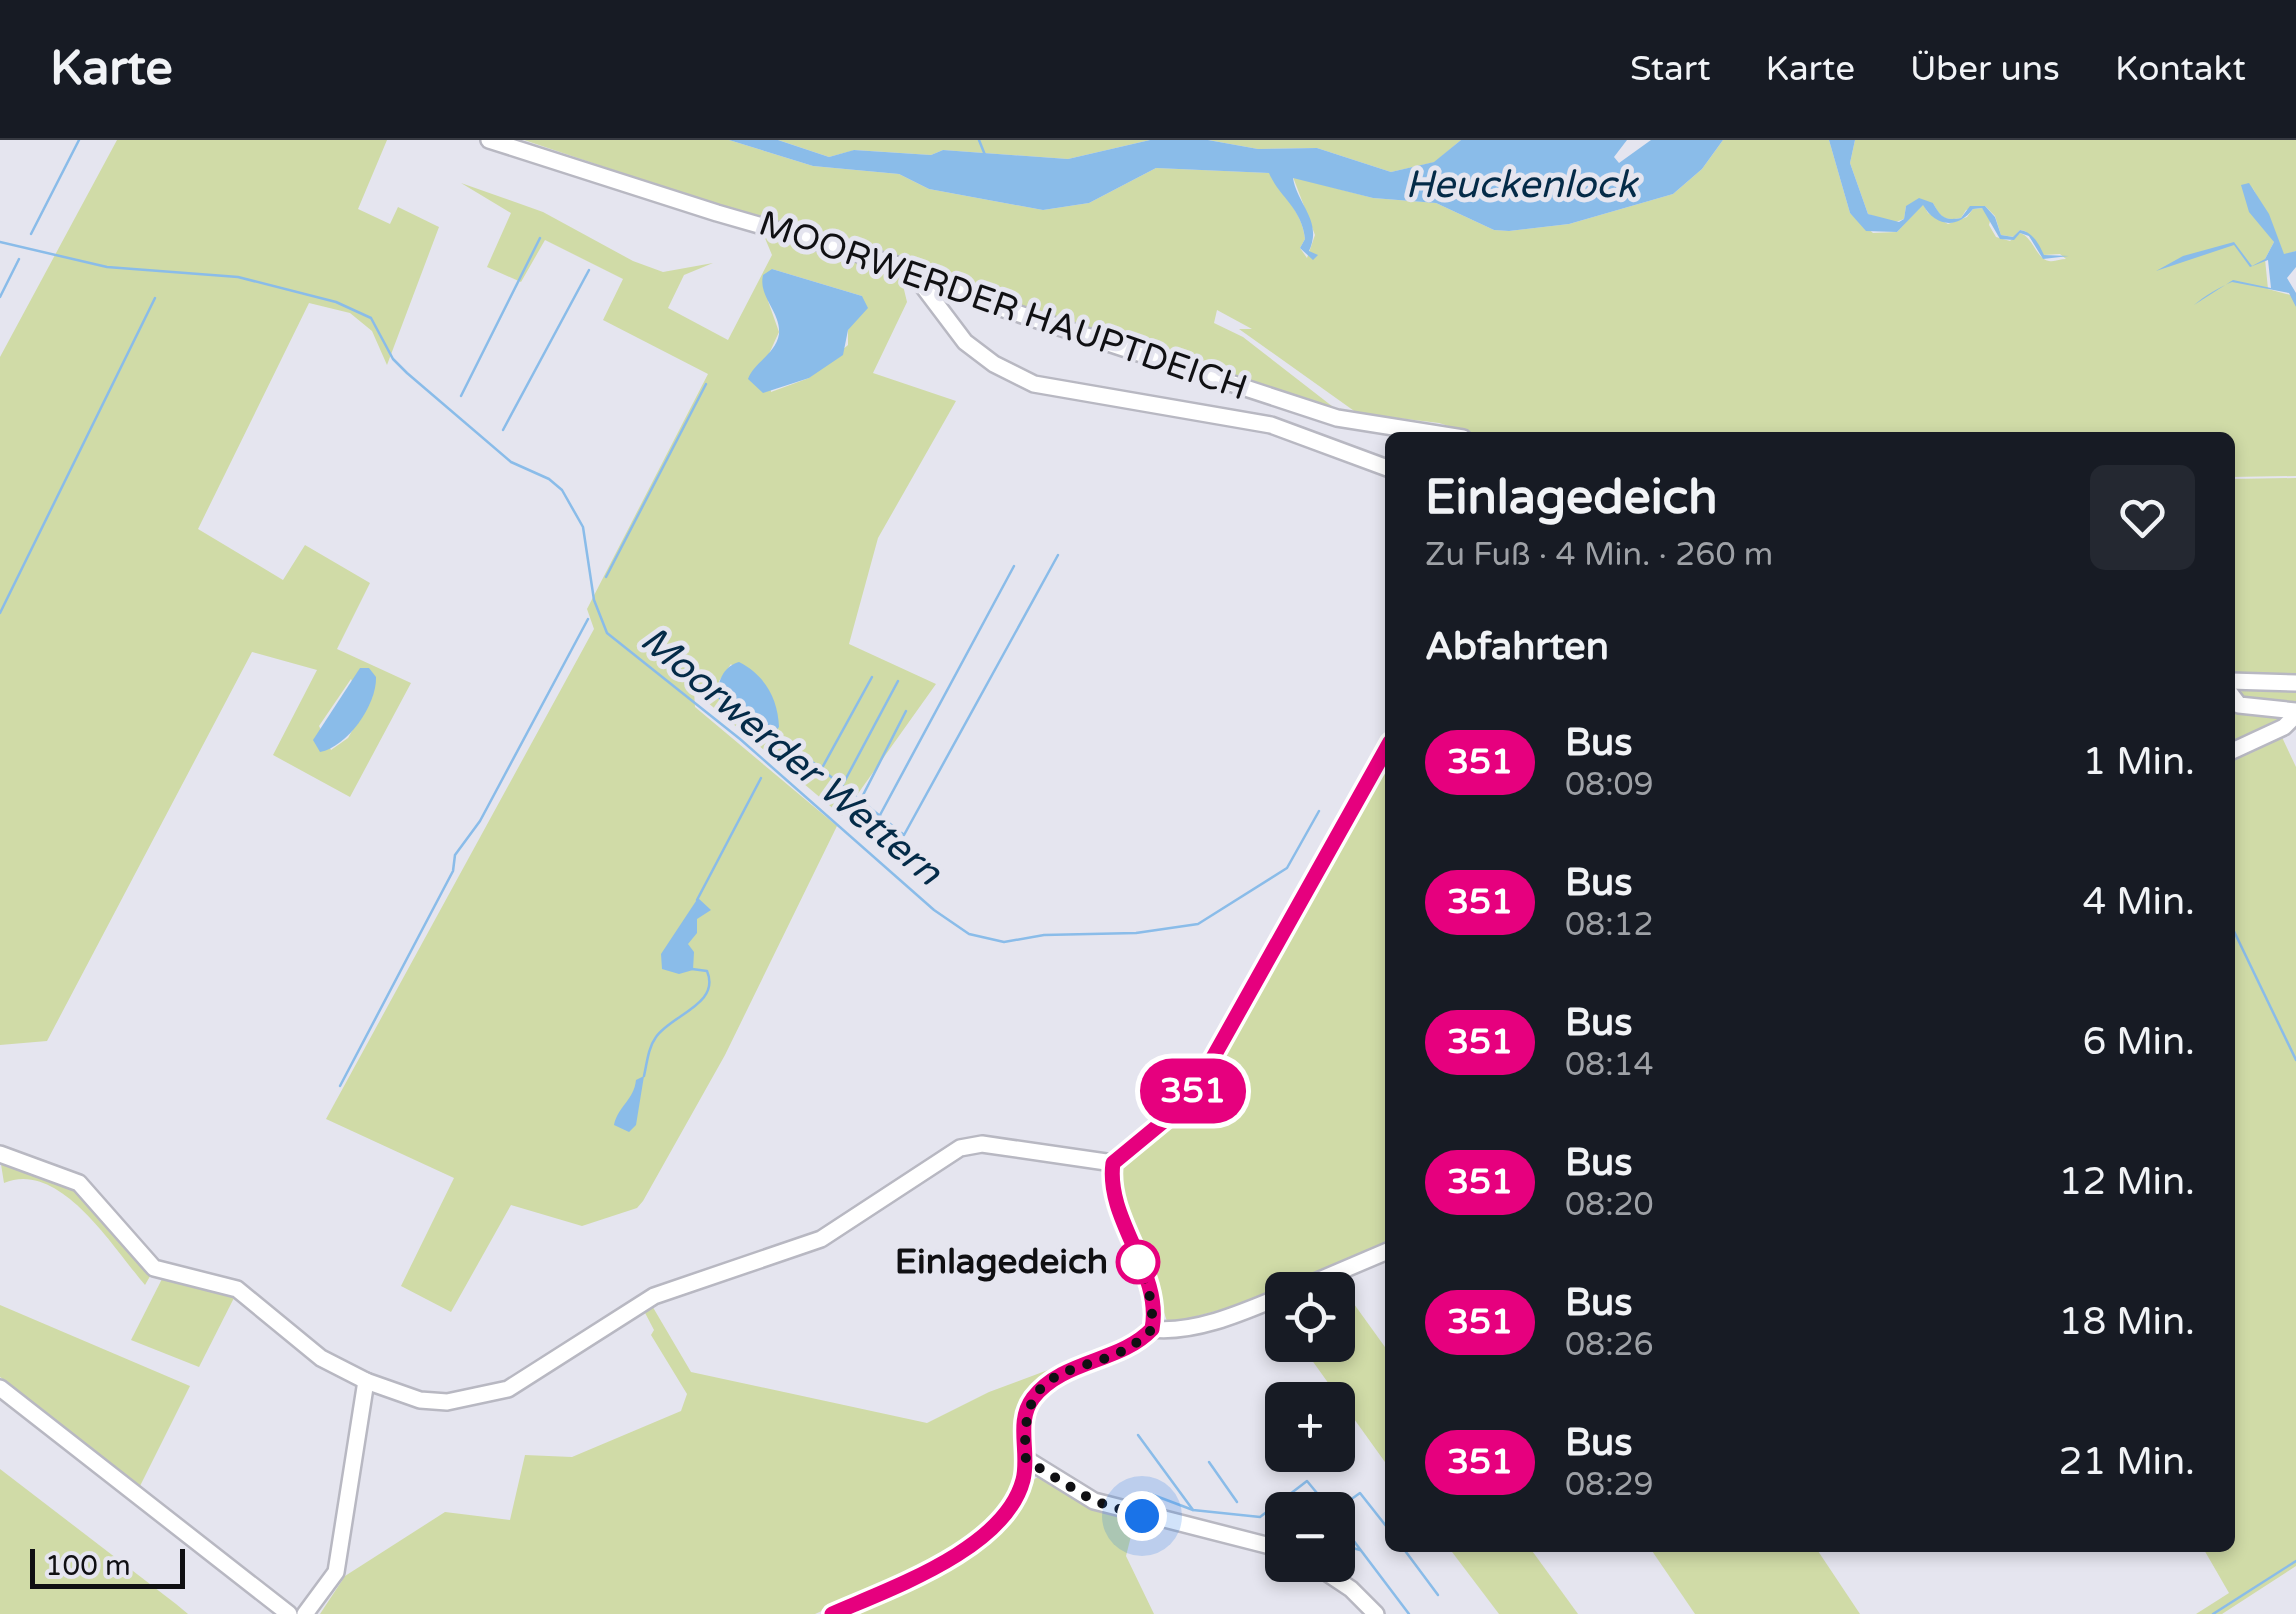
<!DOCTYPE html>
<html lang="de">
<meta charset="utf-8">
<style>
body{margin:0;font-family:"Varela Round",sans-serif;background:#242831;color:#f1f3f6;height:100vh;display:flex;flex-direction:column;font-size:38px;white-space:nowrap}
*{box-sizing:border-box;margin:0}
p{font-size:32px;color:#9ea1a6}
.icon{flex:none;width:55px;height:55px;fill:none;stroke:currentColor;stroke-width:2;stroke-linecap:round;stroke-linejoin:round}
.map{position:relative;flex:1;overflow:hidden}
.panel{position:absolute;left:1385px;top:292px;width:850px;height:1120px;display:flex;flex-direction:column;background:#171b24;border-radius:15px;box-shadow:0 5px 15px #0003}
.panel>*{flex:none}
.badge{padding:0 20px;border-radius:32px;font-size:35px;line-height:65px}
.fabs{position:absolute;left:1265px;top:1132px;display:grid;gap:20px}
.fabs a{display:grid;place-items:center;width:90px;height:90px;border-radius:15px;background:#171b24;box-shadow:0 5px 15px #0003;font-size:50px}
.scale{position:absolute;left:30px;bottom:25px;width:155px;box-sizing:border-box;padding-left:10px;border:5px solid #101013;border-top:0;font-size:28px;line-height:35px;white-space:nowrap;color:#101013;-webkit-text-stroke:8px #e5e5ef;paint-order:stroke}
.you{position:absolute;width:50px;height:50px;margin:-25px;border:8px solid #fff;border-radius:50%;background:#1a73e8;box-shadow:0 0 0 15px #1a73e833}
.map>.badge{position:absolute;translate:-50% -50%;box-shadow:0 0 0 5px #fff}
h2{padding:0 40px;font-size:38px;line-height:90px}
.round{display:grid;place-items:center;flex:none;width:105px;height:105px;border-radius:15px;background:#242831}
.overview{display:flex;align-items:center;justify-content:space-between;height:170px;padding:0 40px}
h1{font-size:48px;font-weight:700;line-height:75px}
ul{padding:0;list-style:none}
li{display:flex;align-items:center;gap:30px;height:140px;padding:0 40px}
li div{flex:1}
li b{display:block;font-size:38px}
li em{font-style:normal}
li .badge{min-width:110px;font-weight:700;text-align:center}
header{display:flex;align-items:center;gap:60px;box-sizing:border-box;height:140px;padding:0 50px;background:#171b24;border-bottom:2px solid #363941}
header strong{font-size:48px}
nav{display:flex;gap:55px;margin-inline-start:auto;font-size:35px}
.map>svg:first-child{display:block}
</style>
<header>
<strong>Karte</strong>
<nav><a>Start</a><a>Karte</a><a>Über uns</a><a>Kontakt</a></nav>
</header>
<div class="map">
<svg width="2296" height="1474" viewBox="0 0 2296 1474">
<rect width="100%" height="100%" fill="#e5e5ef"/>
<g fill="#d0dba7" fill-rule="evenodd">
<path d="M117,0H387L358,69L390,84L398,67L439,87L387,225L372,191L350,173L309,163L198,389L283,440L305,405L370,443L337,509L411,543L350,657L273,615L317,530L252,512L47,901L0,905V217ZM351,539L365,568L348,598L331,610L319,586Z"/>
<path d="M524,0H729L813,26L899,34L929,49L1043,70L1089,63L1156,28L1270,33C1282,56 1302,70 1305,99L1300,108L1307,118L1315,95L1293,37L1373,58L1436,63L1494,90L1509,91L1569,84L1673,54L1702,29L1723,0H1829L1850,73L1873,93L1897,92L1923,64L1928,73L1948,84L1967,77L1973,69L1982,68L1991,77L1989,85L1996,97L2010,101L2020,93C2033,97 2037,120 2049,121C2055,122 2060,119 2066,119L2060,114L2043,115L2025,91L2020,90L2014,97L2001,95L1995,76L1985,66L1966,70L1961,78C1944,81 1941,78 1933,63L1906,66L1904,79L1893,83L1868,74L1850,23L1855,0H2296V111L2284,115L2252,46L2274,102L2265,119L2268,149L2294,156L2296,167V336L2230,337V298H1487L1439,283L1357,273L1239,189H1252L1217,170L1214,183L1243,197L1337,270L1016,166L920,121L727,68Z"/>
<path d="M778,0H1150L1068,19L943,10L931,15L855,10L829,17Z"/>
<path d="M1208,0H1461L1435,22L1391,32L1317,8L1258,9Z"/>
<path d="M461,43L543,72L633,121L663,132L713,123L684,135L668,168L728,200L772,115L762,91L900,133L907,162L873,233L956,261L878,398L849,504L936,544L842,676L694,551L695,567L837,686L725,915L643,1061L637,1068L582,1086L511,1065L451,1172L401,1146L454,1038L326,979L594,489L587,469L708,234L603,180L623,139L545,100L521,142L487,127L511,73ZM772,129L862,156L848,190V205L809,238L771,252L768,216L779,192L768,161ZM731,524L777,591L771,599L765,600L748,577L736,575L719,560V541Z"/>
<path d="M2296,338V539L2230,534V339Z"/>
<path d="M2241,548H2296V563L2242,558Z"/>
<path d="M2230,565L2276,574L2278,580L2275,587L2230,607Z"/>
<path d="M2280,593L2296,627V1426L2222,1474H2196L2229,1453L2203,1408H2230V615Z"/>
<path d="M1390,618V1105L1267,1157L1168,1184L1118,1041L1124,1019L1200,951Z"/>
<path d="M0,1018L66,1040L153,1131L145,1145C114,1109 60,1019 4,1043Z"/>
<path d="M164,1135L236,1154L199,1227L131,1200Z"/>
<path d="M1336,1139L1390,1214V1329L1301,1205H1338V1150H1310Z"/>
<path d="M651,1164L691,1232L927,1283L989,1252L1120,1203L1045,1237L1019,1272L1018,1324L1010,1357L973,1394L919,1428L815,1474H320L345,1436L445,1372L510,1380L525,1315L572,1317L681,1271L687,1254L651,1195L654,1190L643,1169Z"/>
<path d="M0,1165L190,1246L140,1346L0,1237Z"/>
<path d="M0,1329L176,1464L188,1474H0Z"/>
<path d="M1041,1335L1076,1359L1135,1380L1126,1416L1154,1474H849L982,1404L1021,1366L1033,1340Z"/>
<path d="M1449,1408H1530L1578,1474H1499Z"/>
<path d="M1650,1408H1816L1860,1474H1695Z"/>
</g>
<g fill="#8abce9">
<path d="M729,0H778L829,17L854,10L931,15L943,10L1068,19L1150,0H1208L1258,9L1317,8L1391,32L1434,22L1461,0H1627L1614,17L1619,23L1651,0H1723L1702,29L1673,54L1569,84L1509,91L1494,90L1436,63L1373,58L1293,38C1297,64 1323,81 1309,111L1318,115L1313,120L1300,108L1305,99C1302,68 1279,57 1269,33L1156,28L1089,63L1043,70L929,49L899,34L813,26Z"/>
<path d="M1829,0H1855L1850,23L1868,74L1899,82L1904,79L1906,66L1919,58L1933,63C1941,77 1944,81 1961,78L1970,66H1985L1995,77L2001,95L2013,97L2020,90C2033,92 2039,104 2044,115L2069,116L2043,119L2029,96L2020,93L2014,100L2000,99L1982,68L1973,69C1957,90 1935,86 1923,65L1897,92L1866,91L1850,73Z"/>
<path d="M2249,43L2269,74L2284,114L2296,111V127L2287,138L2296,153V167L2289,153L2232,142C2221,146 2203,157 2194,165L2233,140L2271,148L2268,120L2250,127L2234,105L2156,131L2183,116L2234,102L2252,126L2265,119L2274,102L2249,72L2241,45Z"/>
<path d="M772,129L862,156L868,168L848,190L843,215L809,238L763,253L748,239C754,222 776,214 779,194C781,172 758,157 763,135Z"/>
<path d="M739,522C765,535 778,559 779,587L768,600L748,577L736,575L719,560C715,545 723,526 739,522Z"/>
<path d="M360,528H369L376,537C377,565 347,607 320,612L313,600Z"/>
<path d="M698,758L711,770L697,779V793L688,804L694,812L693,830L679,834L662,829L661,814Z"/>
<path d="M644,936L636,985L629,992L614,985C618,966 634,960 636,940Z"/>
</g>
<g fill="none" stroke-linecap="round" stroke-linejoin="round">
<g stroke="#8abce9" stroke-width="2.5">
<path d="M979,0L985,15"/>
<path d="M31,94L79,0"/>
<path d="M0,102L107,127L238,137L336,162L371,178L393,219L407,233L511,322L549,339L562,350L583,387L594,460L607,493L740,599L934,770L969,794L1004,802L1044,795L1136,793L1198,784L1287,728L1319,671"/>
<path d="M0,157L19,119"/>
<path d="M461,256L540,98"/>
<path d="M503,290L589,130"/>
<path d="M606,437L706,244"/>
<path d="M0,473L155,158"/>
<path d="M796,609L904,695L1058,415"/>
<path d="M822,628L872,537"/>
<path d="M842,646L898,541"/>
<path d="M861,659L906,571"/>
<path d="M880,675L1014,426"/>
<path d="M697,760L761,638"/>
<path d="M2230,783L2296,920"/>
<path d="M644,936C647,923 648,908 656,897C671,875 721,864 707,831L692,829"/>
<path d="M340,946L453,731L455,715L480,681L588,479"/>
<path d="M1138,1295L1193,1370"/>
<path d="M1209,1322L1237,1362"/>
<path d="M1148,1353L1193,1370L1260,1377L1307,1341L1331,1370"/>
<path d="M1336,1370L1360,1353L1390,1391"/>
<path d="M1267,1375L1282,1382"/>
<path d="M1344,1388L1409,1474"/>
<path d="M1338,1404L1360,1410"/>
<path d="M1403,1408L1438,1455"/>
<path d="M2213,1474L2296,1421"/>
</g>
<defs>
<g id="minor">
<path d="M489,0L717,73L925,133L1004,169L1337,278L1463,298"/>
<path d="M925,133L922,145L965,202L994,224L1034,244L1271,285L1390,329"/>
<path d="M2230,541L2296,543"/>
<path d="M2230,553L2239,565L2296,571"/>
<path d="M2230,612L2284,587L2296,575"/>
<path d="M0,1014L79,1043L154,1128L237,1149L321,1218L366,1241L420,1260L447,1262L508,1249L654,1156L821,1099L960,1008L982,1004L1113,1023"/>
<path d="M1113,1023L1176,971L1196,948L1390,603"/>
<path d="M1113,1023C1104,1080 1163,1133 1151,1189"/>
<path d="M1296,1150L1390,1110"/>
<path d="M1151,1189C1194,1194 1244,1172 1282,1156"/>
<path d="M0,1248L289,1474"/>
<path d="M1026,1319L1094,1361L1282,1409"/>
<path d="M1315,1425L1351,1449L1376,1474"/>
<path d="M305,1474L336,1432L366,1241"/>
<path d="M833,1474C891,1448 1005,1409 1023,1340C1030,1313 1015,1282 1033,1258C1063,1220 1120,1223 1151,1189"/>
</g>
</defs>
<use href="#minor" stroke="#b8b8c2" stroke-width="20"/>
<use href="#minor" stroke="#fff" stroke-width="15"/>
</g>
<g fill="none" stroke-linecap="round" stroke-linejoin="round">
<defs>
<path id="line" d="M832,1474C891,1448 1005,1409 1023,1340C1030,1313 1015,1282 1033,1258C1063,1219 1120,1223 1152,1189C1163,1132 1105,1080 1113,1023L1176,971L1196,948L1390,602"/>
</defs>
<use href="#line" stroke="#fff" stroke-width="22"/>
<use href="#line" stroke="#e6007e" stroke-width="15"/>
<path stroke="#101013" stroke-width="10" stroke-dasharray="0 18" d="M1138,1122L1152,1163V1189C1099,1246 1016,1203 1026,1320L1094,1361L1142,1376"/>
</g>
<circle fill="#fff" stroke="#e6007e" stroke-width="5" cx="1138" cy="1122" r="20"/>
<g text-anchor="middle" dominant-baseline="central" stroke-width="10" stroke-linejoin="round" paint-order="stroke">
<g font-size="35" fill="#101013" stroke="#e5e5ef">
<text transform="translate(1003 166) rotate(19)">MOORWERDER HAUPTDEICH</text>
</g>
<g font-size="35" font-weight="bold" fill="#101013" stroke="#e5e5ef" text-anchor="end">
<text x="1108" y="1122">Einlagedeich</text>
</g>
<g font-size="38" font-style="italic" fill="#042b48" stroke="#e5e5ef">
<text x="1521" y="45">Heuckenlock</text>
<text transform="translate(791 616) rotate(40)">Moorwerder Wettern</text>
</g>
</g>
</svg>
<div class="fabs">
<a><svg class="icon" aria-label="locate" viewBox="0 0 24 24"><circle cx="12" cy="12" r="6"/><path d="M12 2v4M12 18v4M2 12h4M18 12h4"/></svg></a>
<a>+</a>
<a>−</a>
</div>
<div class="scale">100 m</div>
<div class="you" style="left:1142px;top:1376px"></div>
<b class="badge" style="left:1193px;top:951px;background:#e6007e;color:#fff">351</b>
<section class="panel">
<div class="overview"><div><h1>Einlagedeich</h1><p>Zu Fuß · 4 Min. · 260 m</p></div><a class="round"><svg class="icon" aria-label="heart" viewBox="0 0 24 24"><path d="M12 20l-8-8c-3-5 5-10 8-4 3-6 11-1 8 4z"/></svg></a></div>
<h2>Abfahrten</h2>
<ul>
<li><span class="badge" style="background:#e6007e;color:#fff">351</span><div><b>Bus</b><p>08:09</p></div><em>1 Min.</em></li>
<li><span class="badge" style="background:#e6007e;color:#fff">351</span><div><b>Bus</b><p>08:12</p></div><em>4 Min.</em></li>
<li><span class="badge" style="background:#e6007e;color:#fff">351</span><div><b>Bus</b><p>08:14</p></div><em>6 Min.</em></li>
<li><span class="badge" style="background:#e6007e;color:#fff">351</span><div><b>Bus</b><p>08:20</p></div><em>12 Min.</em></li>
<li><span class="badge" style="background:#e6007e;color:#fff">351</span><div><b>Bus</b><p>08:26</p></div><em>18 Min.</em></li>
<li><span class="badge" style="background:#e6007e;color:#fff">351</span><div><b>Bus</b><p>08:29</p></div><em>21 Min.</em></li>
</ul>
</section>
</div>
